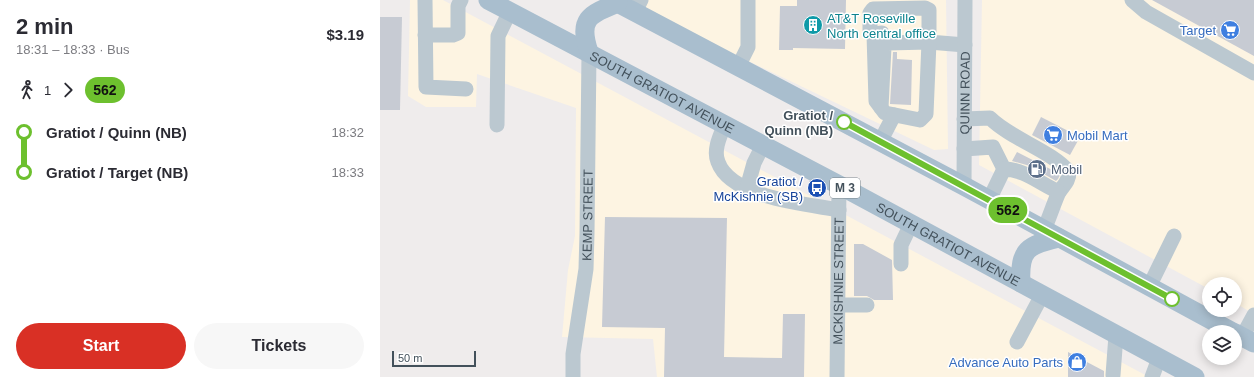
<!DOCTYPE html>
<meta charset="utf-8">
<style>
body{margin:0;font-family:Arial,sans-serif;background:#f7f7f7;color:#2b2b33;height:100vh;display:flex;flex-direction:column;font-size:15px;white-space:nowrap}
*{box-sizing:border-box;margin:0}
p{font-size:13px;color:#7c7c81}
.icon{flex:none;width:22px;height:22px;fill:none;stroke:currentColor;stroke-width:2;stroke-linecap:round;stroke-linejoin:round}
.map{position:relative;flex:1;overflow:hidden}
.side{display:flex;flex-direction:column;background:#fff;width:380px}
.side>*{flex:none}
.badge{padding:0 8px;border-radius:13px;font-size:14px;line-height:26px}
.fabs{position:absolute;left:822px;top:277px;display:grid;gap:8px}
.fabs a{display:grid;place-items:center;width:40px;height:40px;border-radius:50%;background:#fff;box-shadow:0 2px 10px #0003;font-size:20px}
.scale{position:absolute;left:12px;bottom:10px;width:84px;box-sizing:border-box;padding-left:4px;border:2px solid #43515b;border-top:0;font-size:11px;line-height:14px;white-space:nowrap;color:#43515b;-webkit-text-stroke:3px #fff;paint-order:stroke}
.map>.badge{position:absolute;translate:-50% -50%;box-shadow:0 0 0 2px #fff}
.legs{display:flex;align-items:center;gap:6px;height:44px;padding:0 16px;font-size:13px}
.legs p{margin-inline-start:auto}
.overview{display:flex;align-items:center;justify-content:space-between;height:68px;padding:0 16px}
h1{font-size:22px;font-weight:800;line-height:30px}
.primary-button{display:flex;gap:8px;margin-top:auto;padding:8px 16px}
.primary-button a{flex:1;height:46px;border-radius:24px;background:#d93025;color:#fff;font-size:16px;font-weight:800;line-height:46px;text-align:center}
.primary-button a+a{background:#f7f7f7;color:#2b2b33}
ul{padding:0 16px;list-style:none}
li{display:flex;align-items:center;gap:14px;height:40px;font-size:15px}
li i{display:grid;place-items:center;width:6px;height:100%;margin:0 5px;background:currentColor}
li i::after{content:'';width:10px;height:10px;margin:-5px;border:3px solid;border-radius:50%;background:#fff}
li p{margin-inline-start:auto}
li:first-child i{background:linear-gradient(#0000 50%,currentColor 0)}
li:last-child i{background:linear-gradient(currentColor 50%,#0000 0)}
main{display:flex;flex:1;min-height:0}
.map>svg:first-child{display:block}
</style>
<main>
<section class="side">
<div class="overview"><div><h1>2 min</h1><p>18:31 – 18:33 · Bus</p></div><b>$3.19</b></div>
<div class="legs"><svg class="icon" aria-label="walk" viewBox="0 0 24 24"><circle cx="13" cy="4" r="2"/><path d="M13 8l-2 6 4 7M11 14l-3 7M7 12l3-4h3l4 4"/></svg>1<svg class="icon" aria-label="forward" viewBox="0 0 24 24"><path d="M9 5l7 7-7 7"/></svg><b class="badge" style="background:#6dc02e;color:#111">562</b></div>
<ul>
<li><i style="color:#6dc02e"></i><b>Gratiot / Quinn (NB)</b><p>18:32</p></li>
<li><i style="color:#6dc02e"></i><b>Gratiot / Target (NB)</b><p>18:33</p></li>
</ul>
<div class="primary-button"><a>Start</a><a>Tickets</a></div>
</section>
<div class="map">
<svg width="874" height="377" viewBox="0 0 874 377">
<rect width="100%" height="100%" fill="#efecec"/>
<g fill="#fdf4e2">
<path d="M30,0H63L769,377H277L273,339L182,337L188,270L195,236L196,108L97,74L96,107H46L28,96Z"/>
<path d="M241,0H566L568,149L554,150Z"/>
<path d="M602,0H874V314L855,303V284H829V289L599,165Z"/>
</g>
<g fill="#c7cbd3">
<path d="M417,0H466L465,49L413,48V50H399L400,6H417Z"/>
<path d="M772,0H874V56Z"/>
<path d="M0,17H22L20,110H0Z"/>
<path d="M513,52H517V59L532,60L531,105L510,104Z"/>
<path d="M661,117L700,137L690,155L652,135Z"/>
<path d="M637,152L678,173L680,175L678,179L676,181L650,166L632,161Z"/>
<path d="M225,217L347,218L344,357L402,358L403,314H425L424,377H284L285,328L222,327Z"/>
<path d="M474,244H483L512,260L513,300H494L487,296H474Z"/>
<path d="M688,352L724,371V377H688Z"/>
</g>
<g fill="none" stroke-linecap="round" stroke-linejoin="round">
<g stroke="#bbc8d0" stroke-width="15">
<path d="M45,0L46,87L86,89"/>
<path d="M752,0L766,12L874,73"/>
<path d="M255,12L261,0"/>
<path d="M502,33L494,34L490,30V13L493,9L545,8L549,10V42L585,45"/>
<path d="M494,34L496,101L505,113L540,120L546,114L549,42L507,43L504,47L501,108"/>
<path d="M45,35H73L78,33V6L81,0"/>
<path d="M358,67L368,47V0"/>
<path d="M584,119L610,118C631,139 672,151 689,172C689,183 682,186 678,194C673,206 669,218 664,230"/>
<path d="M345,124C340,136 333,150 338,162C351,198 427,204 459,210"/>
<path d="M117,125L118,36L130,11"/>
<path d="M500,142L514,115"/>
<path d="M584,149L613,147L624,169"/>
<path id="s1" d="M584,186L585,0"/>
<path d="M367,188L374,163L383,145"/>
<path d="M609,200L624,169C644,169 662,185 679,192"/>
<path d="M521,264V245L531,224"/>
<path d="M769,287L794,236"/>
<path d="M458,305H487"/>
<path d="M862,337L874,315"/>
<path d="M637,342L662,295"/>
<path d="M733,375L736,335"/>
<path id="s2" d="M193,377V354L206,269L207,233L209,52"/>
<path id="s3" d="M457,377L459,185"/>
<path d="M772,377L779,358"/>
</g>
<g stroke="#a9bece" stroke-width="19">
<path id="s4" d="M108,0L459,185L815,377"/>
<path d="M232,0L584,186L853,332"/>
<path d="M209,52C198,19 209,14 238,3"/>
<path d="M641,283C639,249 648,245 679,238"/>
<path d="M855,333L874,343"/>
</g>
</g>
<g fill="none" stroke-linecap="round" stroke-linejoin="round">
<defs>
<path id="line-1" d="M464,122L792,299"/>
</defs>
<use href="#line-1" stroke="#fff" stroke-width="9"/>
<use href="#line-1" stroke="#6dc02e" stroke-width="6"/>
</g>
<defs>
<symbol id="building-disc" viewBox="-11 -11 22 22"><circle r="9.5" fill="#0f9aa8" stroke="#fff"/><path d="M-4-6H4V6H1V3H-1V6H-4ZM-2.5-4.3h1.7v1.8h-1.7ZM.8-4.3h1.7v1.8H.8ZM-2.5-1h1.7V.8h-1.7ZM.8-1h1.7V.8H.8Z" fill="#fff"/></symbol>
<symbol id="supermarket-disc" viewBox="-11 -11 22 22"><circle r="9.5" fill="#3f7fe0" stroke="#fff"/><path d="M-6-5.5h2.5l.6 2H6L4.5 2H-2.5L-4.4-4H-6ZM-1.5 3.2a1.3 1.3 0 1 0 .1 0ZM3 3.2a1.3 1.3 0 1 0 .1 0Z" fill="#fff"/></symbol>
<symbol id="fuel-disc" viewBox="-11 -11 22 22"><circle r="9.5" fill="#5c6f8a" stroke="#fff"/><path d="M-5.5-6h7V0h2V4h1.3V-2.5L3-4.5l.8-.8L6-3V5H2.5V1h-1V6h-7ZM-4.2-4.7v3.2H.2V-4.7Z" fill="#fff"/></symbol>
<symbol id="bus-disc" viewBox="-11 -11 22 22"><circle r="9.5" fill="#1a4fb4" stroke="#fff"/><path d="M-5-6H5V4H4V6H2V4H-2V6H-4V4H-5ZM-3.5-4V0h7V-4ZM-3.5 1.2v1.5H-2V1.2ZM2 1.2v1.5H3.5V1.2Z" fill="#fff"/></symbol>
<symbol id="shop-disc" viewBox="-11 -11 22 22"><circle r="9.5" fill="#3f7fe0" stroke="#fff"/><path d="M-5-2.5h2.3a2.7 3.5 0 0 1 5.4 0H5L5.5 6h-11ZM-1.5-2.5h3a1.5 2.3 0 0 0-3 0Z" fill="#fff"/></symbol>
</defs>
<g fill-rule="evenodd">
<use href="#building-disc" x="422" y="14" width="22" height="22"/>
<use href="#supermarket-disc" x="839" y="19" width="22" height="22"/>
<use href="#supermarket-disc" x="662" y="124" width="22" height="22"/>
<use href="#fuel-disc" x="646" y="158" width="22" height="22"/>
<use href="#bus-disc" x="426" y="177" width="22" height="22"/>
<use href="#shop-disc" x="686" y="351" width="22" height="22"/>
</g>
<g fill="#fff" stroke="#6dc02e" stroke-width="2">
<circle cx="464" cy="122" r="7"/>
<circle cx="792" cy="299" r="7"/>
</g>
<g text-anchor="middle" dominant-baseline="central" stroke-width="3" stroke-linejoin="round" paint-order="stroke">
<rect fill="#fff" stroke="#7b858c" stroke-width="1" x="450" y="178" width="30" height="20" rx="3"/>
<g font-size="12" font-weight="bold" fill="#43515b">
<text x="465" y="188">M 3</text>
</g>
<g font-size="13" fill="#0d838f" stroke="#fff" text-anchor="start">
<text x="447" y="18">AT&amp;T Roseville<tspan x="447" dy="15">North central office</tspan></text>
</g>
<g font-size="13" fill="#366cbe" stroke="#fff" text-anchor="end">
<text x="836" y="30">Target</text>
<text x="687" y="135" text-anchor="start">Mobil Mart</text>
<text x="683" y="362">Advance Auto Parts</text>
</g>
<g font-size="13" fill="#43515b" stroke="#fff">
<text stroke="none"><textPath href="#s4" startOffset="197">SOUTH GRATIOT AVENUE</textPath></text>
<text stroke="none"><textPath href="#s1" startOffset="93">QUINN ROAD</textPath></text>
<text stroke="none"><textPath href="#s2" startOffset="163">KEMP STREET</textPath></text>
<text stroke="none"><textPath href="#s4" startOffset="521">SOUTH GRATIOT AVENUE</textPath></text>
<text stroke="none"><textPath href="#s3" startOffset="96">MCKISHNIE STREET</textPath></text>
</g>
<g font-size="13" font-weight="bold" fill="#43515b" stroke="#fff" text-anchor="end">
<text x="453" y="115">Gratiot /<tspan x="453" dy="15">Quinn (NB)</tspan></text>
</g>
<g font-size="13" fill="#4e5e75" stroke="#fff" text-anchor="start">
<text x="671" y="169">Mobil</text>
</g>
<g font-size="13" fill="#164399" stroke="#fff" text-anchor="end">
<text x="423" y="181">Gratiot /<tspan x="423" dy="15">McKishnie (SB)</tspan></text>
</g>
</g>
</svg>
<div class="fabs">
<a><svg class="icon" aria-label="locate" viewBox="0 0 24 24"><circle cx="12" cy="12" r="6"/><path d="M12 2v4M12 18v4M2 12h4M18 12h4"/></svg></a>
<a><svg class="icon" aria-label="layers" viewBox="0 0 24 24"><path d="M12 4l9 5-9 5-9-5zM3 14l9 5 9-5"/></svg></a>
</div>
<div class="scale">50 m</div>
<b class="badge" style="left:628px;top:210px;background:#6dc02e;color:#111">562</b>
</div>
</main>
